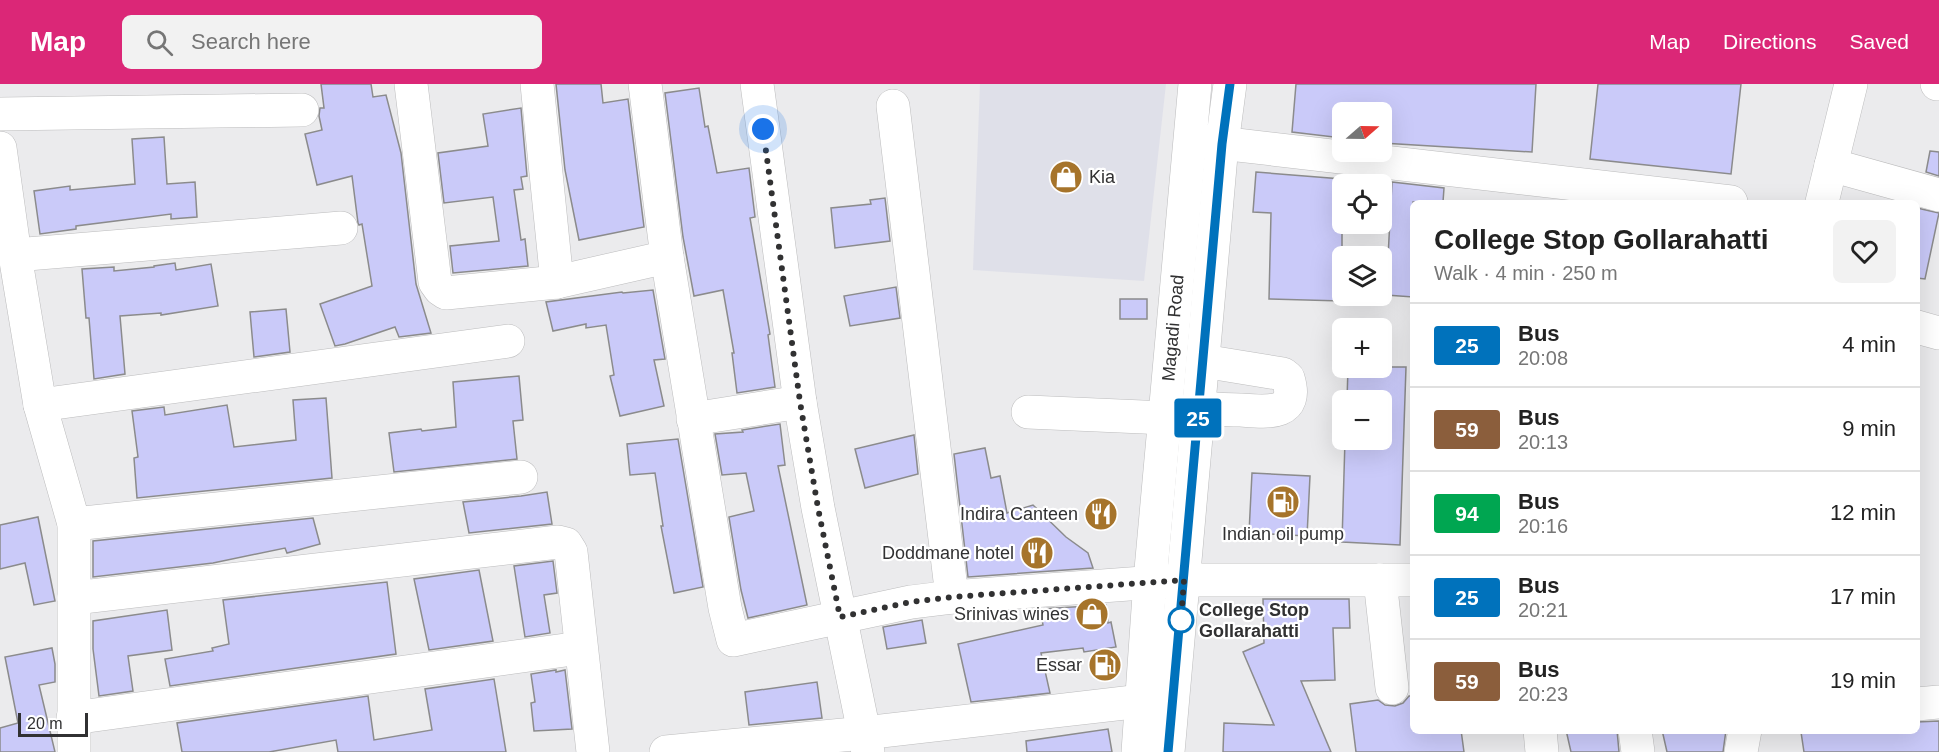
<!DOCTYPE html>
<meta charset="utf-8">
<style>
body{margin:0;font-family:Arial,sans-serif;background:#f2f2f2;color:#222;height:100vh;display:flex;flex-direction:column;font-size:22px;white-space:nowrap}
*{box-sizing:border-box;margin:0}
p{font-size:20px;color:#767676}
.icon{flex:none;width:33px;height:33px;fill:none;stroke:currentColor;stroke-width:2;stroke-linecap:round;stroke-linejoin:round}
.map{position:relative;flex:1;overflow:hidden}
.sheet{position:absolute;left:1410px;top:116px;width:510px;height:534px;display:flex;flex-direction:column;background:#fff;border-radius:9px;box-shadow:0 6px 24px #0002}
.sheet>*{flex:none}
.badge{padding:0 12px;border-radius:4px;font-size:21px;line-height:39px}
.needle{width:39px;rotate:70deg}
.fabs{position:absolute;left:1332px;top:18px;display:grid;gap:12px}
.fabs a{display:grid;place-items:center;width:60px;height:60px;border-radius:9px;background:#fff;box-shadow:0 6px 24px #0002;font-size:30px}
.scale{position:absolute;left:18px;bottom:15px;width:70px;box-sizing:border-box;padding-left:6px;border:3px solid #313132;border-top:0;font-size:16px;line-height:21px;white-space:nowrap;color:#313132;-webkit-text-stroke:4px #fff;paint-order:stroke}
.you{position:absolute;width:30px;height:30px;margin:-15px;border:4px solid #fff;border-radius:50%;background:#1a73e8;box-shadow:0 0 0 9px #1a73e833}
.map>.badge{position:absolute;translate:-50% -50%;box-shadow:0 0 0 3px #fff}
.round{display:grid;place-items:center;flex:none;width:63px;height:63px;border-radius:9px;background:#f2f2f2}
.head{display:flex;align-items:center;justify-content:space-between;height:102px;padding:0 24px}
h1{font-size:28px;font-weight:700;line-height:45px}
ul{padding:0;list-style:none}
li{display:flex;align-items:center;gap:18px;height:84px;padding:0 24px;border-top:2px solid #e0e0e0}
li div{flex:1}
li b{display:block;font-size:22px}
li em{font-style:normal}
li .badge{min-width:66px;font-weight:700;text-align:center}
header{display:flex;align-items:center;gap:36px;box-sizing:border-box;height:84px;padding:0 30px;background:#db2777;color:#fff}
header strong{font-size:28px}
nav{display:flex;gap:33px;margin-inline-start:auto;font-size:21px}
.search{width:420px;height:54px;background:#f2f2f2;display:flex;align-items:center;gap:15px;box-sizing:border-box;padding:0 21px;border-radius:9px;color:#767676;font-size:22px}
.map>svg:first-child{display:block}
</style>
<header>
<strong>Map</strong>
<div class="search"><svg class="icon" aria-label="search" viewBox="0 0 24 24"><circle cx="10" cy="10" r="6"/><path d="M15 15l6 6"/></svg>Search here</div>
<nav><a>Map</a><a>Directions</a><a>Saved</a></nav>
</header>
<div class="map">
<svg width="1939" height="668" viewBox="0 0 1939 668">
<rect width="100%" height="100%" fill="#ebebed"/>
<path fill="#dfe0e9" d="M980,0H1166L1144,197L973,186Z"/>
<g fill="#cacaf9" stroke="#8b8b8c" stroke-width="1.5">
<path d="M321,0H371L373,13L386,11L401,69L416,200L431,249L399,253L395,243L345,260L335,262L320,220L372,202L362,140L359,141L358,139L352,92L317,101L305,50L322,46L319,32L320,24H324Z"/>
<path d="M556,0H601L603,19L628,15L644,143L579,156L565,86Z"/>
<path d="M1296,0H1536L1532,68L1382,59V28H1342V54L1292,48Z"/>
<path d="M1598,0H1741L1731,90L1590,75Z"/>
<path d="M699,4L705,43L708,42L717,89L749,84L755,133L750,134L770,250L768,251L775,303L737,309L732,269H734L723,206L694,212L683,153L665,9Z"/>
<path d="M521,24L527,92L521,93L523,105L514,106L521,156L525,155L528,182L453,189L450,162L499,157L493,113L444,119L438,69L488,62L483,30Z"/>
<path d="M164,53L167,100L195,98L197,133L171,135V130L76,142V145L40,150L34,107L70,102V106L135,100L132,55Z"/>
<path d="M1930,67L1939,68V92L1926,88Z"/>
<path d="M1256,88L1342,95V217L1269,215L1271,129L1253,128Z"/>
<path d="M1392,98L1444,104L1443,118H1413V213L1386,211Z"/>
<path d="M885,114L890,157L835,164L831,124L871,120L870,116Z"/>
<path d="M1917,124L1939,129L1925,195L1917,194Z"/>
<path d="M175,179L176,186L211,180L218,222L161,231V229L120,232L125,290L94,295L89,234H86L82,185L114,183V187L154,183V182Z"/>
<path d="M896,203L900,234L850,242L844,212Z"/>
<path d="M653,206L665,275L654,276L664,322L620,332L610,292L614,291L606,241L586,244V240L553,247L546,218L622,208L623,209Z"/>
<rect x="1120" y="215" width="27" height="20"/>
<path d="M286,225L290,268L254,273L250,228Z"/>
<path d="M1382,283H1406L1400,461L1342,458L1345,356H1382V316H1347L1348,284Z"/>
<path d="M519,292L523,336L513,337L517,375L394,388L389,349L421,345L422,347L456,343L453,298Z"/>
<path d="M326,314L332,394L137,414L134,374L138,373L132,327L164,323L165,331L227,321L234,363L296,356L293,316Z"/>
<path d="M780,340L785,381L778,382L807,521L748,534L741,506L729,433L754,427L746,389L722,391L715,350L743,348L742,346Z"/>
<path d="M914,351L918,390L865,404L855,365Z"/>
<path d="M678,355L703,503L674,509L661,442H663L655,389L630,391L627,360Z"/>
<path d="M985,364L991,394L1000,392L1007,429L1033,421L1066,453L1088,469L1093,484L968,493L954,370Z"/>
<path d="M1252,389L1310,392L1307,452L1249,449Z"/>
<path d="M547,408L552,440L469,449L463,418L521,412Z"/>
<path d="M38,433L55,517L34,521L25,479L0,485V441Z"/>
<path d="M313,434L320,460L287,469L285,464L213,479L93,493V457Z"/>
<path d="M553,477L557,509L544,511L550,549L525,553L514,482Z"/>
<path d="M479,486L493,557L429,566L414,495Z"/>
<path d="M387,498L396,570L170,602L165,575L213,567L212,564L229,560L223,516Z"/>
<path d="M1263,515H1349L1350,544H1333L1335,596L1301,597L1331,668H1223L1224,639L1274,641L1243,568L1264,559Z"/>
<path d="M1106,521L1108,539L1111,538L1116,563L1084,568L1083,564L1041,569L1050,609L971,618L958,560L1043,541L1040,525Z"/>
<path d="M167,526L172,566L128,572L133,607L99,612L93,565V537Z"/>
<path d="M922,536L926,559L887,565L883,543Z"/>
<path d="M52,564L55,580V598L39,601L55,668H0V644L18,639L5,573Z"/>
<path d="M556,586V588L565,586L572,645L534,647L531,619L535,618L531,590Z"/>
<path d="M494,595L506,668H338L336,656L269,668H182L177,639L368,612L374,656L432,646L425,605Z"/>
<path d="M817,598L822,634L749,641L745,608Z"/>
<path d="M1409,612H1413V646H1461L1464,668H1356L1350,620L1378,616L1385,621L1395,622L1403,619Z"/>
<path d="M1939,637V668H1804L1801,648L1811,646H1917V638Z"/>
<path d="M1108,645L1112,668H1027L1026,657Z"/>
<path d="M1566,646H1617L1619,668H1571Z"/>
<path d="M1662,646H1726L1723,668H1667Z"/>
</g>
<g fill="none" stroke-linecap="round" stroke-linejoin="round">
<defs>
<g id="minor">
<path d="M411,0L435,198L440,205L446,209L557,198L667,173"/>
<path d="M537,0L557,198"/>
<path d="M645,0L667,173L725,524L733,556L911,518L952,513L1184,496H1413"/>
<path d="M757,0L800,318L818,424L868,668"/>
<path d="M1937,0H1939"/>
<path d="M893,22L952,513"/>
<path d="M0,30L302,26"/>
<path d="M1194,56L1731,118"/>
<path d="M0,64L15,171L40,321L74,440V668"/>
<path d="M1831,81L1939,111"/>
<path d="M1822,118L1851,0"/>
<path d="M15,171L341,144"/>
<path d="M1917,243L1939,249"/>
<path d="M40,321L508,257"/>
<path d="M1199,324C1213,325 1227,326 1241,326C1267,328 1300,332 1288,294L1283,290L1203,277"/>
<path d="M1028,328L1166,334L1193,340"/>
<path d="M693,335L800,318"/>
<path d="M74,440L521,393"/>
<path d="M1380,496L1392,604"/>
<path d="M74,514L558,458L566,460L571,468L593,668"/>
<path d="M1917,620L1939,618"/>
<path d="M73,634L580,564"/>
<path d="M1540,646L1542,668"/>
<path d="M1635,646L1638,668"/>
<path d="M666,668L864,649L1142,617"/>
<path d="M1741,668L1745,646"/>
</g>
<g id="major">
<path d="M1138,668L1150,497L1195,0"/>
<path d="M1168,668L1222,60L1230,0"/>
</g>
</defs>
<use href="#minor" stroke="#bcbcbd" stroke-width="34"/>
<use href="#major" stroke="#bcbcbd" stroke-width="34"/>
<use href="#minor" stroke="#fff" stroke-width="33"/>
<use href="#major" stroke="#fff" stroke-width="33"/>
</g>
<g fill="none" stroke-linecap="round" stroke-linejoin="round">
<defs>
<path id="line" d="M1168,668L1222,60L1230,0"/>
</defs>
<use href="#line" stroke="#fff" stroke-width="14"/>
<use href="#line" stroke="#0072bc" stroke-width="9"/>
<path stroke="#313132" stroke-width="6" stroke-dasharray="0 10.8" d="M763,45L800,318L818,424L840,533L911,518L952,513L1184,496L1181,536"/>
</g>
<defs>
<symbol id="shop-disc" viewBox="-11 -11 22 22"><circle r="9.5" fill="#a6742b" stroke="#fff"/><path d="M-5-2.5h2.3a2.7 3.5 0 0 1 5.4 0H5L5.5 6h-11ZM-1.5-2.5h3a1.5 2.3 0 0 0-3 0Z" fill="#fff"/></symbol>
<symbol id="fuel-disc" viewBox="-11 -11 22 22"><circle r="9.5" fill="#a6742b" stroke="#fff"/><path d="M-5.5-6h7V0h2V4h1.3V-2.5L3-4.5l.8-.8L6-3V5H2.5V1h-1V6h-7ZM-4.2-4.7v3.2H.2V-4.7Z" fill="#fff"/></symbol>
<symbol id="restaurant-disc" viewBox="-11 -11 22 22"><circle r="9.5" fill="#a6742b" stroke="#fff"/><path d="M-5-6h1v4h1v-4h1v4h1v-4h1v5L-1.5 .5V6h-2V.5L-5-1ZM5-6V6H3V1.5H1.5Q1.5-4 5-6Z" fill="#fff"/></symbol>
</defs>
<g fill-rule="evenodd">
<use href="#shop-disc" x="1047" y="74" width="38" height="38"/>
<use href="#fuel-disc" x="1264" y="399" width="38" height="38"/>
<use href="#restaurant-disc" x="1082" y="411" width="38" height="38"/>
<use href="#restaurant-disc" x="1018" y="450" width="38" height="38"/>
<use href="#shop-disc" x="1073" y="511" width="38" height="38"/>
<use href="#fuel-disc" x="1086" y="562" width="38" height="38"/>
</g>
<circle fill="#fff" stroke="#0072bc" stroke-width="3" cx="1181" cy="536" r="12"/>
<g text-anchor="middle" dominant-baseline="central" stroke-width="4.5" stroke-linejoin="round" paint-order="stroke">
<g font-size="18" fill="#313132" stroke="#fff" text-anchor="end">
<text x="1089" y="93" text-anchor="start">Kia</text>
<text x="1078" y="430">Indira Canteen</text>
<text x="1283" y="450" text-anchor="middle">Indian oil pump</text>
<text x="1014" y="469">Doddmane hotel</text>
<text x="1069" y="530">Srinivas wines</text>
<text x="1082" y="581">Essar</text>
</g>
<g font-size="18" fill="#313132" stroke="#fff">
<text transform="translate(1173 244) rotate(-85)">Magadi Road</text>
</g>
<g font-size="18" font-weight="bold" fill="#313132" stroke="#fff" text-anchor="start">
<text x="1199" y="526">College Stop<tspan x="1199" dy="21">Gollarahatti</tspan></text>
</g>
</g>
</svg>
<div class="fabs">
<a><svg class="needle" viewBox="-14 -14 28 28"><path d="M0-13l5 13h-10z" fill="#e53935"/><path d="M0 13l5-13h-10z" fill="#767676"/></svg></a>
<a><svg class="icon" aria-label="locate" viewBox="0 0 24 24"><circle cx="12" cy="12" r="6"/><path d="M12 2v4M12 18v4M2 12h4M18 12h4"/></svg></a>
<a><svg class="icon" aria-label="layers" viewBox="0 0 24 24"><path d="M12 4l9 5-9 5-9-5zM3 14l9 5 9-5"/></svg></a>
<a>+</a>
<a>−</a>
</div>
<div class="scale">20 m</div>
<div class="you" style="left:763px;top:45px"></div>
<b class="badge" style="left:1198px;top:334px;background:#0072bc;color:#fff">25</b>
<section class="sheet">
<div class="head"><div><h1>College Stop Gollarahatti</h1><p>Walk · 4 min · 250 m</p></div><a class="round"><svg class="icon" aria-label="heart" viewBox="0 0 24 24"><path d="M12 20l-8-8c-3-5 5-10 8-4 3-6 11-1 8 4z"/></svg></a></div>
<ul>
<li><span class="badge" style="background:#0072bc;color:#fff">25</span><div><b>Bus</b><p>20:08</p></div><em>4 min</em></li>
<li><span class="badge" style="background:#8b5e3c;color:#fff">59</span><div><b>Bus</b><p>20:13</p></div><em>9 min</em></li>
<li><span class="badge" style="background:#00a651;color:#fff">94</span><div><b>Bus</b><p>20:16</p></div><em>12 min</em></li>
<li><span class="badge" style="background:#0072bc;color:#fff">25</span><div><b>Bus</b><p>20:21</p></div><em>17 min</em></li>
<li><span class="badge" style="background:#8b5e3c;color:#fff">59</span><div><b>Bus</b><p>20:23</p></div><em>19 min</em></li>
</ul>
</section>
</div>
